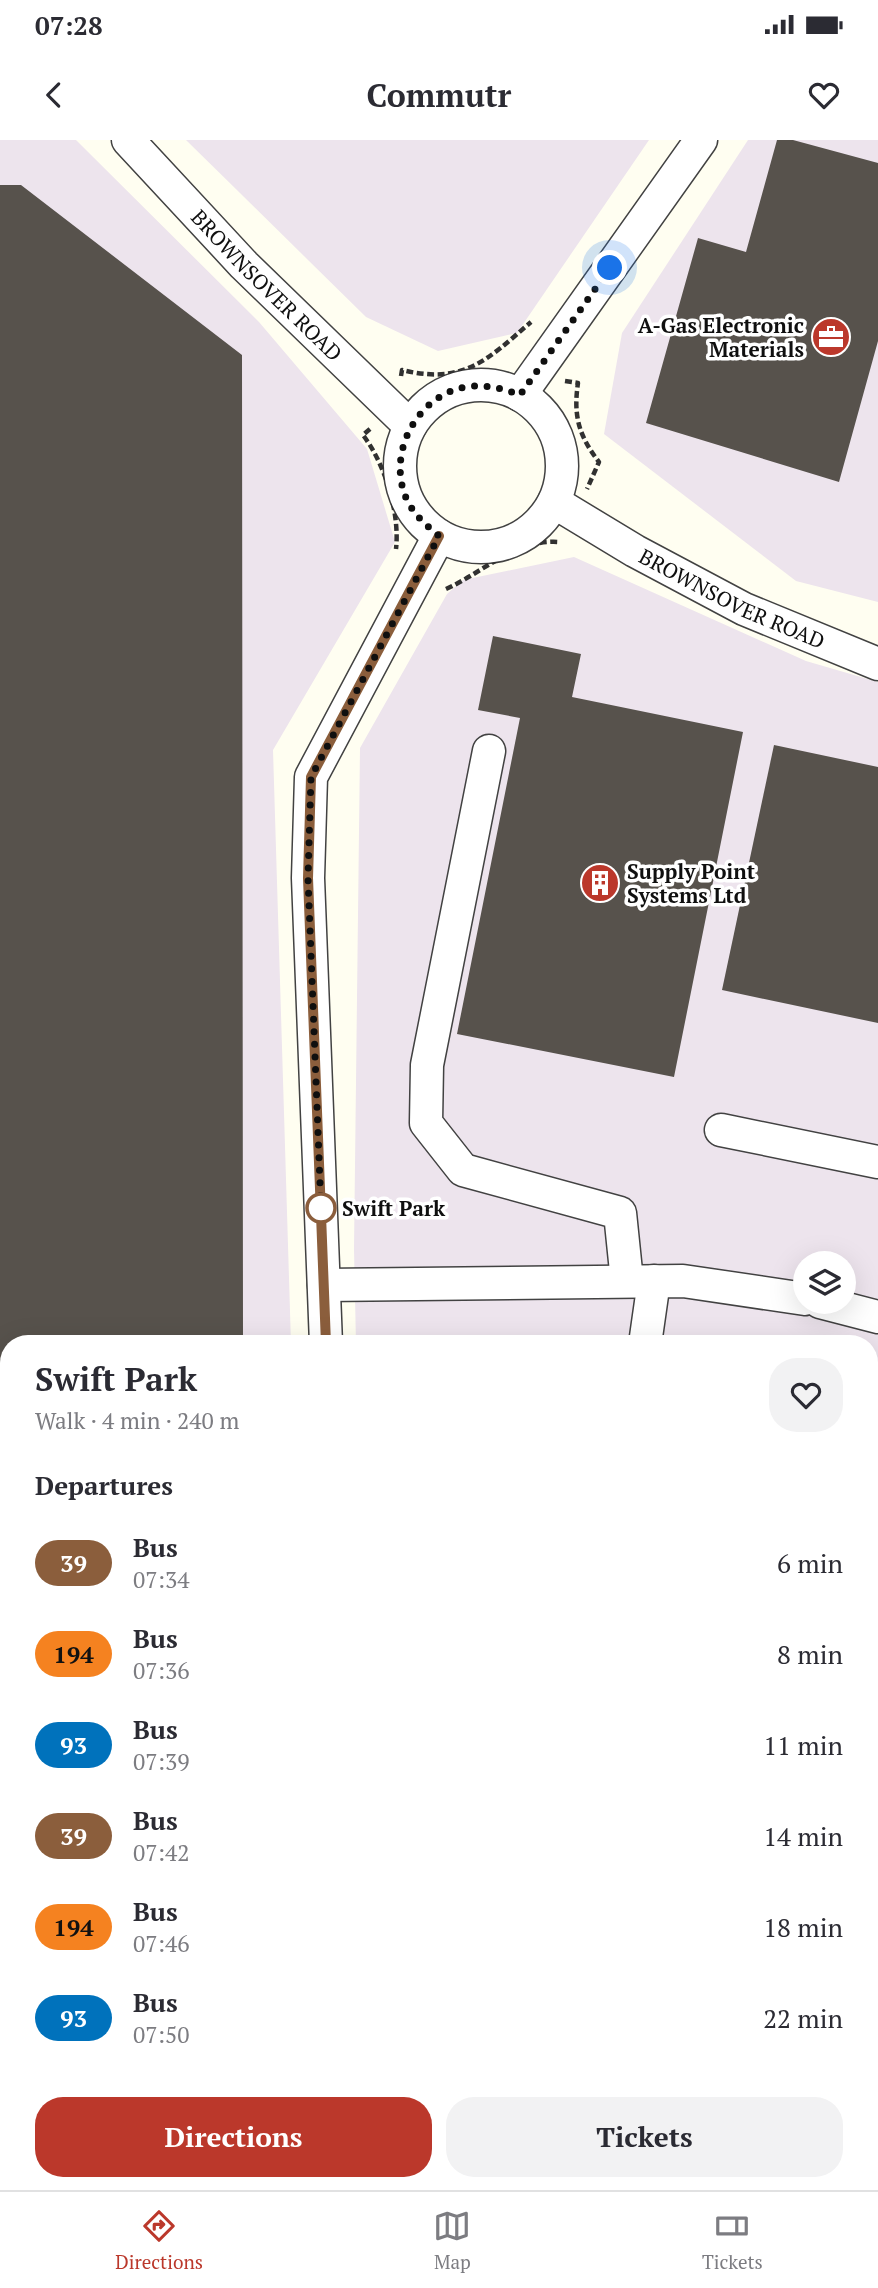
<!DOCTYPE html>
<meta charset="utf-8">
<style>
body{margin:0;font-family:"PT Serif",serif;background:#f2f2f3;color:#2b2b33;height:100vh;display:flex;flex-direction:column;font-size:26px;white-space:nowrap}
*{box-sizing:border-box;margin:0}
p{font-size:23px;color:#7c7c81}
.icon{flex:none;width:38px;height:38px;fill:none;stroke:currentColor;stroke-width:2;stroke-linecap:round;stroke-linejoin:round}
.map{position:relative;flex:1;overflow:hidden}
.panel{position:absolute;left:0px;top:1195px;width:878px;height:856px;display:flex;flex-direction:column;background:#fff;border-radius:28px 28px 0 0;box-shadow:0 7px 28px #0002}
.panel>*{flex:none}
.badge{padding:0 14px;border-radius:23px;font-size:24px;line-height:46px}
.controls{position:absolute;left:793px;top:1111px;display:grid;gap:14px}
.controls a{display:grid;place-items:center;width:63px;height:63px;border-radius:50%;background:#fff;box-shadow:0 7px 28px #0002;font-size:35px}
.you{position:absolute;width:35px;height:35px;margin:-18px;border:5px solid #fff;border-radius:50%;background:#1a73e8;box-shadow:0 0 0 10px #1a73e833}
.map>.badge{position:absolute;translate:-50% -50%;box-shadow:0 0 0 4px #fff}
h2{padding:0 35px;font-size:26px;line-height:63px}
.round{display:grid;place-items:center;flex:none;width:74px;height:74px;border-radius:28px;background:#f2f2f3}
.headline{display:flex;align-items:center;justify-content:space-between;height:119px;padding:0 35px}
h1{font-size:33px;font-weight:700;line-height:52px}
.cta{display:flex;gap:14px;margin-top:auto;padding:14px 35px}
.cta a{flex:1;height:80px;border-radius:28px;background:#bb382b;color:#fff;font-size:28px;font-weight:700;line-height:80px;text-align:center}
.cta a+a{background:#f2f2f3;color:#2b2b33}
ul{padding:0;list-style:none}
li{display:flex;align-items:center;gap:21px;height:91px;padding:0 35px}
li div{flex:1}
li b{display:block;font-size:26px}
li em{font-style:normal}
li .badge{min-width:77px;font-weight:700;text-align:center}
.status{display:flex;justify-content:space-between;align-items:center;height:49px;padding:0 35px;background:#fff;direction:ltr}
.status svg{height:19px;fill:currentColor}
header{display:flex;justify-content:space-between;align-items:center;height:91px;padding:0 35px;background:#fff;font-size:32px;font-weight:700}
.dock{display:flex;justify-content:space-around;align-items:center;height:98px;border-top:2px solid #e1e1e2;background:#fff;font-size:19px;color:#7c7c81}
.dock a{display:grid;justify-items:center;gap:4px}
.dock .selected{color:#bb382b}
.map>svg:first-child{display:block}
</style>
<div class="status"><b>07:28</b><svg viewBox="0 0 49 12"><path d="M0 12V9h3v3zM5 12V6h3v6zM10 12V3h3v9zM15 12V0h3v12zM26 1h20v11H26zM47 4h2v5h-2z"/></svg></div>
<header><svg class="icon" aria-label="back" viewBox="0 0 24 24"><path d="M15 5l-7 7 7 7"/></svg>Commutr<svg class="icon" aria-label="heart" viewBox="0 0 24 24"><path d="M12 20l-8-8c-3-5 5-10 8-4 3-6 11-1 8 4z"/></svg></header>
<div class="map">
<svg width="878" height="2050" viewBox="0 0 878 2050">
<rect width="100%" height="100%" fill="#fffef1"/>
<g fill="#ede4ed" fill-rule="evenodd">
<path d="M0,0H76L259,182L367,309L395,402L273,610L291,1204H9V2042H378L379,2050H0Z"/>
<path d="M186,0H649L517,193L438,211L366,177Z"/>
<path d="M748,0H878V462L796,441L604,294L622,193Z"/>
<path d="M574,417L806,521L878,542V2050H438L436,2042H870V1204H356L354,1109L360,608L447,454L463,440ZM805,1124H844V1162H805Z"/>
</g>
<g fill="#57524c">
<path d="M777,0H793L878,23V201L839,342L646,283L698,98L746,112Z"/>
<path d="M0,45H21L242,215L243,1204H9V1314H0Z"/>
<path d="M493,496L581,514L572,557L743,592L674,937L457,894L520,578L478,570Z"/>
<path d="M774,605L878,627V883L722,850Z"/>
<path d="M870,1373L878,1375V1553L870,1551Z"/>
<path d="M870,1585L878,1587V2050H551L552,2042H870Z"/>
<rect x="27" y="2042" width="266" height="8"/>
</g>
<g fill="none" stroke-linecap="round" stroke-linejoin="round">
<defs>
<g id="minor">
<path id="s1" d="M128,0L244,125L410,286"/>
<circle cx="481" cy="326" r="81"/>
<path d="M520,255L701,0"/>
<path id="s2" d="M554,362L635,411L744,469L878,524"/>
<path d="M489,611L427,925L426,983L463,1030L620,1073L627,1141"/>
<path d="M721,990L878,1022"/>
<path d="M324,1145L683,1141L805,1159"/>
<path d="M820,1162L878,1177"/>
<path d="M326,1204L308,738L311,637L439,396"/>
<path d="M645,1204L654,1141"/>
<path d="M0,1536L9,1537"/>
<path d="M419,2042L420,2050"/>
<path d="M529,2050L531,2042"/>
</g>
</defs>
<use href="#minor" stroke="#424242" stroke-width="35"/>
<g stroke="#313131" stroke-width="4.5" stroke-dasharray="7 3.5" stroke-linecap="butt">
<path d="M401,236L402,230C464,245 487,220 531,182"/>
<path d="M565,241L578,243C573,276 579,296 599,322L587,349"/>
<path d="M370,289L363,295C385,324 400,373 396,409"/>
<path d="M446,449C484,432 515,399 559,402"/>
</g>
<use href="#minor" stroke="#fff" stroke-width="32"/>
</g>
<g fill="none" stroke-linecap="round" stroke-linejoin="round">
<defs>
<path id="line" d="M326,1204L308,738L311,637L439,396"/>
</defs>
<use href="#line" stroke="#fff" stroke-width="16"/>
<use href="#line" stroke="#8b5e3c" stroke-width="10"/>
<path stroke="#0f0f0f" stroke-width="7" stroke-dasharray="0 12.6" d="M321,1068L308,738L311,637L439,396C426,385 415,376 407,360C385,312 419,251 472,246C489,245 504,249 520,255L610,128"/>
</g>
<defs>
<symbol id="office-disc" viewBox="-11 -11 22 22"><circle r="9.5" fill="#bb382b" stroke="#fff"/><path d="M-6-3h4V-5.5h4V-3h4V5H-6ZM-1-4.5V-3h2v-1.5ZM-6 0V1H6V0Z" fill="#fff"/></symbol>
<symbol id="building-disc" viewBox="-11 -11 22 22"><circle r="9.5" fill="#bb382b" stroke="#fff"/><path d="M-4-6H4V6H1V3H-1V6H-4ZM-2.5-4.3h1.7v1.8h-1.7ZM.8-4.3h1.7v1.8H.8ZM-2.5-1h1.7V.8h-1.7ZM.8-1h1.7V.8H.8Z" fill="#fff"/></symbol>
</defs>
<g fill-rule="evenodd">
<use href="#office-disc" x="809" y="175" width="44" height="44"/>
<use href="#building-disc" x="578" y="721" width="44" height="44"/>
</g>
<circle fill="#fff" stroke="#8b5e3c" stroke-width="3.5" cx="321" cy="1068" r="14"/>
<g text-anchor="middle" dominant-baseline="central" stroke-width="7" stroke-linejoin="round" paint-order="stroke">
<g font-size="21" fill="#0f0f0f" stroke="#fff">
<text stroke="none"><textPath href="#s1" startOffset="201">BROWNSOVER ROAD</textPath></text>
<text stroke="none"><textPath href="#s2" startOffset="203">BROWNSOVER ROAD</textPath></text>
</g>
<g font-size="21" font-weight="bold" fill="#0f0f0f" stroke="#fff" text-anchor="end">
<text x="804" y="185">A-Gas Electronic<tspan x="804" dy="24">Materials</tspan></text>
<text x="627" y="731" text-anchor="start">Supply Point<tspan x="627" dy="24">Systems Ltd</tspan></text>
</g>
<g font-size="21" font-weight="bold" fill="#0f0f0f" stroke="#fff" text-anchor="start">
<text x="342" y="1068">Swift Park</text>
</g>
</g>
</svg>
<div class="controls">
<a><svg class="icon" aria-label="layers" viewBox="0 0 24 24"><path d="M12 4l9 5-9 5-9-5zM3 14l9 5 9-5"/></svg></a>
</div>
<div class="you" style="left:610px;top:128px"></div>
<section class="panel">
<div class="headline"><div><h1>Swift Park</h1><p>Walk · 4 min · 240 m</p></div><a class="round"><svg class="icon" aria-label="heart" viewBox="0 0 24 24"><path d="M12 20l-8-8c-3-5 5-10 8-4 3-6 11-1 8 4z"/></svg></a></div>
<h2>Departures</h2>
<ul>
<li><span class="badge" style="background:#8b5e3c;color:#fff">39</span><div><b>Bus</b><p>07:34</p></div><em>6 min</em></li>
<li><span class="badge" style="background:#f58220;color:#111">194</span><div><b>Bus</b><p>07:36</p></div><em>8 min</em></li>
<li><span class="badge" style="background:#0072bc;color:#fff">93</span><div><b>Bus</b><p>07:39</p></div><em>11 min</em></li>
<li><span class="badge" style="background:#8b5e3c;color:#fff">39</span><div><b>Bus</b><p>07:42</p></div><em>14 min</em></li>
<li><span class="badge" style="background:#f58220;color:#111">194</span><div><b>Bus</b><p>07:46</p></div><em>18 min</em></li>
<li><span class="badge" style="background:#0072bc;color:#fff">93</span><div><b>Bus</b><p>07:50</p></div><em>22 min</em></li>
</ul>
<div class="cta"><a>Directions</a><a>Tickets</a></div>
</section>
</div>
<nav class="dock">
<a class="selected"><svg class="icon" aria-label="directions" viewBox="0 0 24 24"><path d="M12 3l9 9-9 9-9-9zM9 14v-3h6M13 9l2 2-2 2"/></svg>Directions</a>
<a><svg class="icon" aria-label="map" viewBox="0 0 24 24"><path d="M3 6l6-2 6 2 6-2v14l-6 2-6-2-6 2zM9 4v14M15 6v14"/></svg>Map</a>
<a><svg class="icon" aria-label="tickets" viewBox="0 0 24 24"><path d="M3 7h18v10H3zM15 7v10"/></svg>Tickets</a>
</nav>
